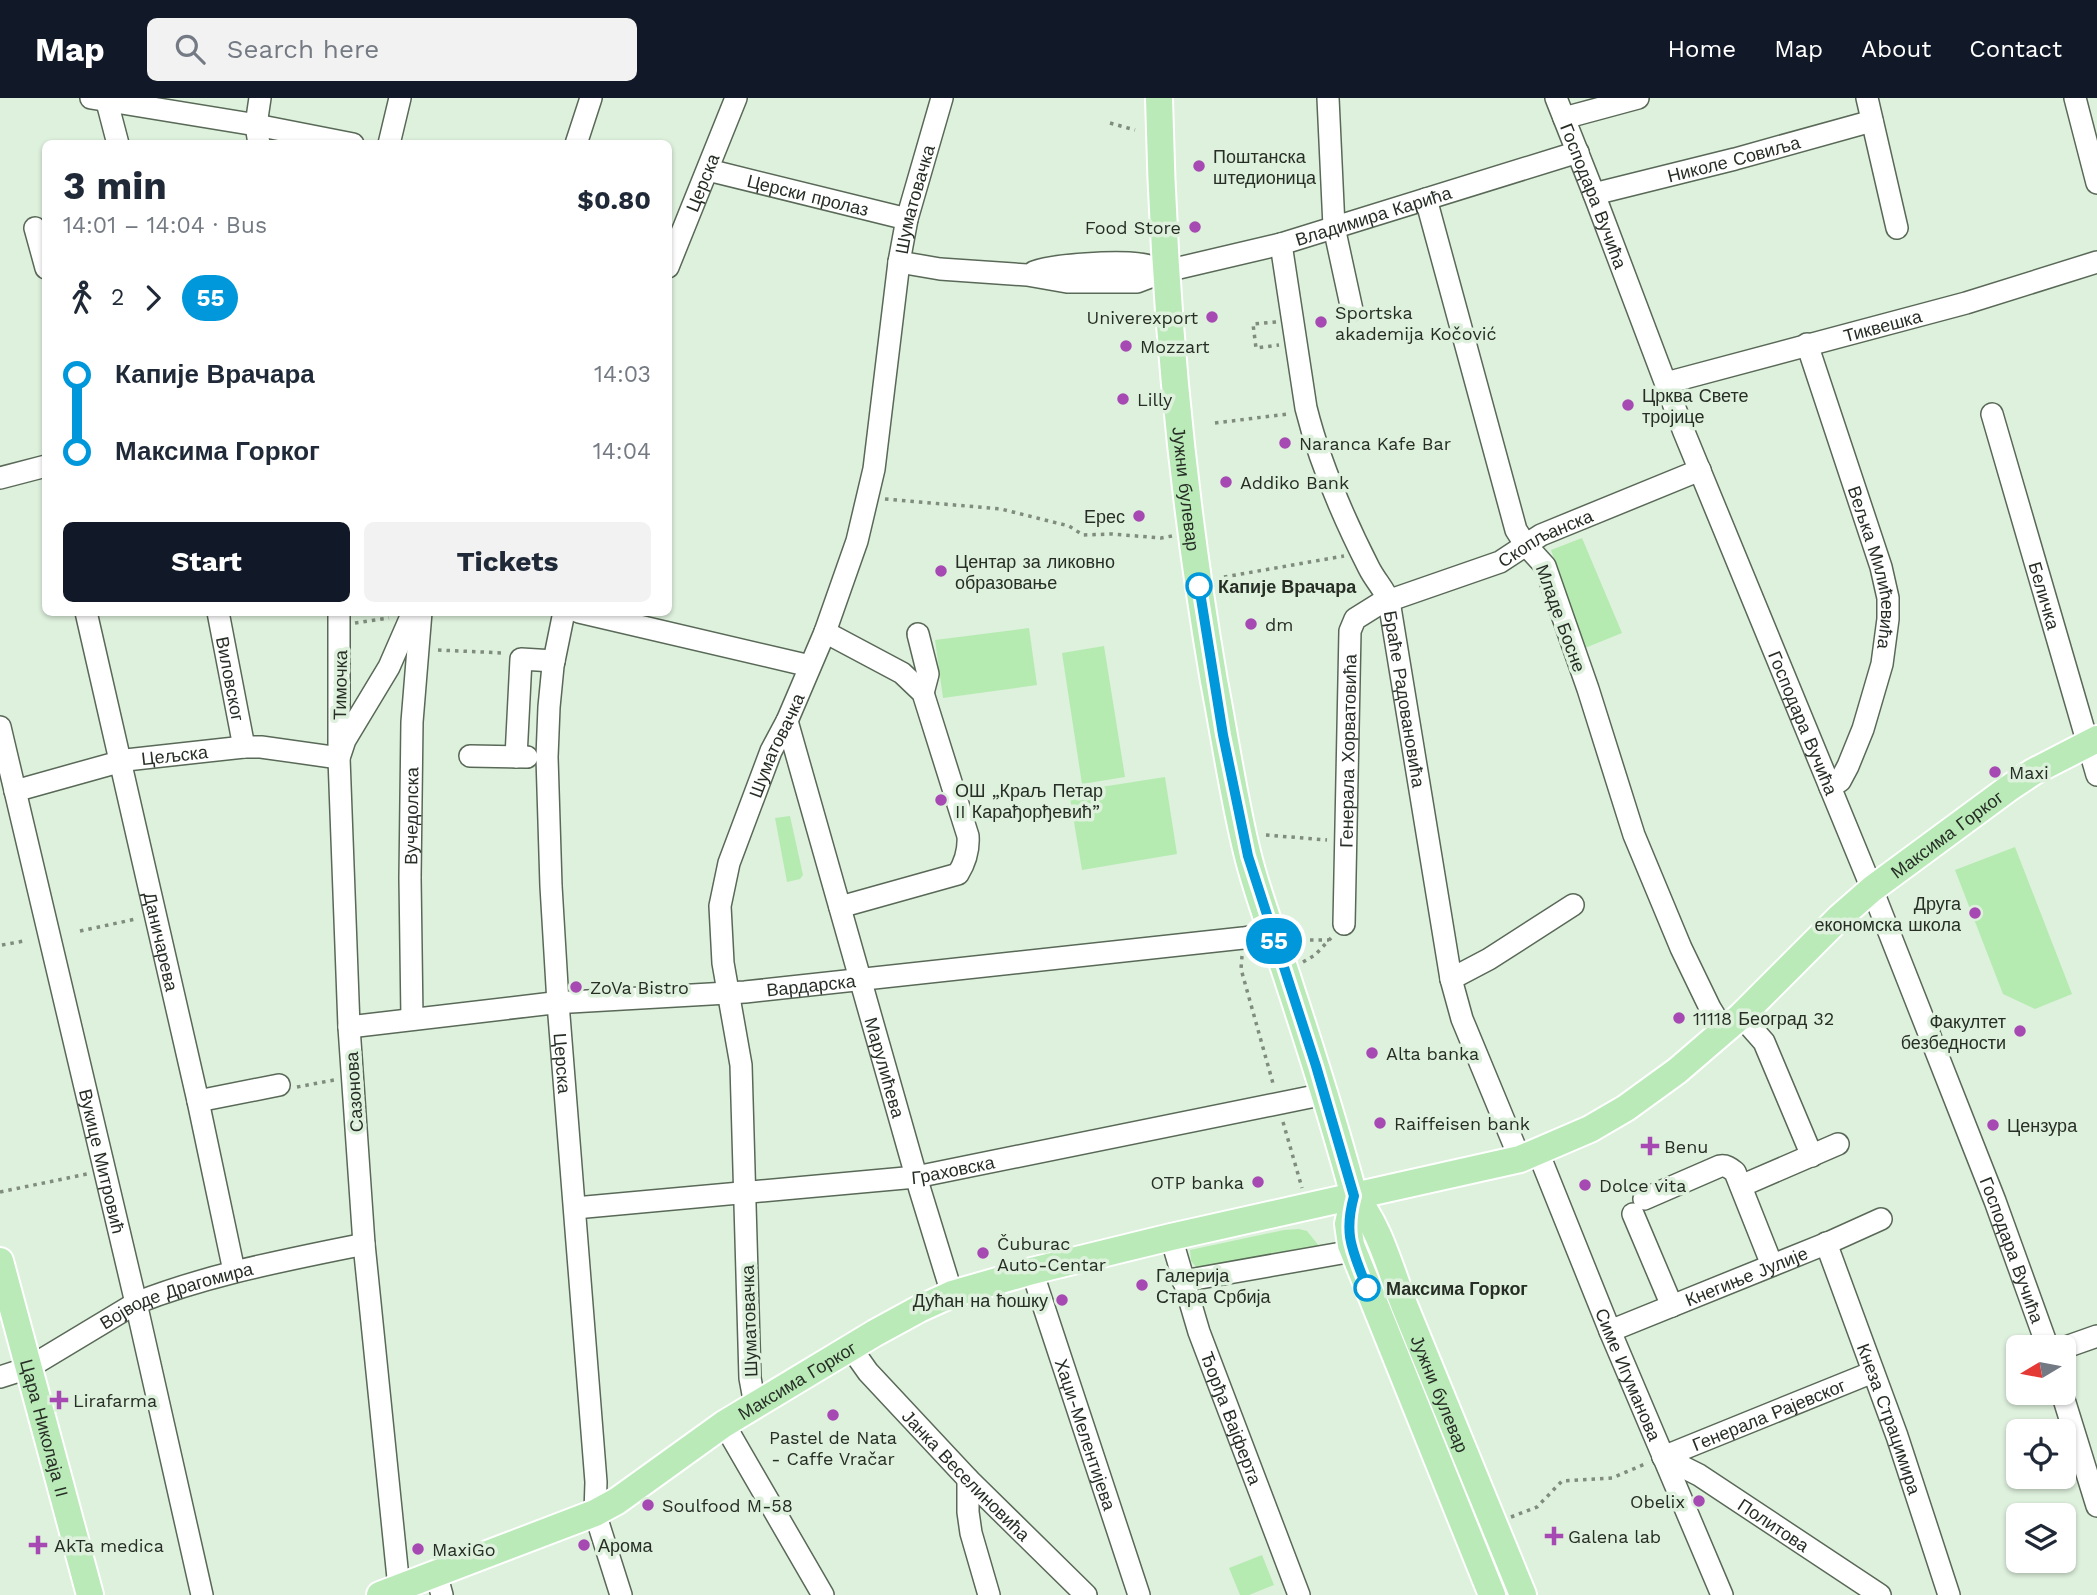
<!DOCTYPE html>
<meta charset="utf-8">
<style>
body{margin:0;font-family:"Work Sans",sans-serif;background:#f2f2f3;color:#1f2937;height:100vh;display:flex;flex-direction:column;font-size:26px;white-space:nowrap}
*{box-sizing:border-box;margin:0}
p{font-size:23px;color:#747a83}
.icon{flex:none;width:38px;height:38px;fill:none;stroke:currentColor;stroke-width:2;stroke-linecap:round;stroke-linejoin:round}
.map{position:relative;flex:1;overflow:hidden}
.details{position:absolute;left:42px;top:42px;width:630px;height:476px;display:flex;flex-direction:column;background:#fff;border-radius:10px;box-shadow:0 2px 5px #0004}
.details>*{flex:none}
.badge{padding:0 14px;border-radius:23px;font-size:24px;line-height:46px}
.needle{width:46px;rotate:260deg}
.tools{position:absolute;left:2006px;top:1237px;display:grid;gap:14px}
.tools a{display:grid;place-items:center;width:70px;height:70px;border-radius:10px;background:#fff;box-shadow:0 2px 5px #0004;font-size:35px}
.map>.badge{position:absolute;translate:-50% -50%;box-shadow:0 0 0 4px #fff}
.legs{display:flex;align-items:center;gap:10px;height:77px;padding:0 21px;font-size:23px}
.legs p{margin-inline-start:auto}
.summary{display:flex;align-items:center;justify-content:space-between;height:119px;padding:0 21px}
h1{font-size:38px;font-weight:700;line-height:52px}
.button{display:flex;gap:14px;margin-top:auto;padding:14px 21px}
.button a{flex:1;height:80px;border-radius:10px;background:#111827;color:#fff;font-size:28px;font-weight:700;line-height:80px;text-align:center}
.button a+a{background:#f2f2f3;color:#1f2937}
ul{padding:0 21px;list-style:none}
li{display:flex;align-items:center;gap:24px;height:77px;font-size:26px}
li i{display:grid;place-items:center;width:10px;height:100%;margin:0 9px;background:currentColor}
li i::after{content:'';width:18px;height:18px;margin:-9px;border:5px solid;border-radius:50%;background:#fff}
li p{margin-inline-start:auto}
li:first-child i{background:linear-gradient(#0000 50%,currentColor 0)}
li:last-child i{background:linear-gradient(currentColor 50%,#0000 0)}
header{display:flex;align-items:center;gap:42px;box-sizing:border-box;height:98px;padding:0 35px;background:#111827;color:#fff}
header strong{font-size:33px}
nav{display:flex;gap:38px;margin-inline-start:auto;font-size:24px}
.search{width:490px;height:63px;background:#f2f2f3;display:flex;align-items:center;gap:18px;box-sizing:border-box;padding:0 24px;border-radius:10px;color:#747a83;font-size:26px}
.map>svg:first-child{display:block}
</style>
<header>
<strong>Map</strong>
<div class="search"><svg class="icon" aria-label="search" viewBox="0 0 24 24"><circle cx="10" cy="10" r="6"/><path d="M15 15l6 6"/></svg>Search here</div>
<nav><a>Home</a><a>Map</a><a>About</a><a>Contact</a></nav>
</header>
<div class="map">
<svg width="2097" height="1497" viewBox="0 0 2097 1497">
<rect width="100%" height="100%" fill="#def1dd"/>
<g fill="#b5ebb1">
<path d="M1582,440L1622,535L1585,550L1551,452Z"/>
<path d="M1029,530L1037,587L943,600L935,542Z"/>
<path d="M1104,548L1125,679L1082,686L1062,555Z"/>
<path d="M1165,679L1177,756L1082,772L1069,694Z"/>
<path d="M790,718L803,777L800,781L787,784L775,720Z"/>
<path d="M2015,749L2072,896L2035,911L2003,896L1955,772Z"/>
<path d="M1299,1131L1307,1133L1319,1148L1197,1170L1191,1163L1190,1152L1284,1132Z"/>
<path d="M1262,1457L1274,1487L1249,1497H1240L1229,1470Z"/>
</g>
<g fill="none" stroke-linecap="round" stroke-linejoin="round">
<defs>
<g id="minor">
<path d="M91,0L256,27L353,46"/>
<path d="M1328,0L1334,129L1352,212"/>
<path id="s1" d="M1556,0L1594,96L1684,334L1872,791L1995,1103L2048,1250"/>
<path d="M1867,0L1897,130"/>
<path d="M2075,0L2097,85"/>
<path d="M107,4L118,46"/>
<path d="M1564,20L1638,0"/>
<path d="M259,46L256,27L260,0"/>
<path d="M389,46L400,0"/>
<path d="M576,46L591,0"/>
<path id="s2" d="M708,72L907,121"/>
<path id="s3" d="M1594,96L1735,61L1872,23"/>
<path d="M1426,101L1516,432L1525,446L1545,468L1588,591L1634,737L1681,850L1710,910L1724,933"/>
<path d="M35,130L46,170"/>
<path id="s4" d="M1281,146L1306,310C1320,366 1343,419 1369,470C1375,482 1384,491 1389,503L1451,881L1462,921L1520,1061"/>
<path id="s5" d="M899,164L940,171L1027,177L1067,184H1137L1166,173L1281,146L1578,54"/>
<path id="s6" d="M668,169L736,0"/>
<path d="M1034,174C1054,166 1117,163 1139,166C1149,167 1157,170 1166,173"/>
<path id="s7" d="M1807,246L1881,469L1888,500V521L1882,566L1863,631L1848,668L1840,683L1830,689"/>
<path id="s8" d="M1666,285L1966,205L2097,164"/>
<path id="s9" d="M1992,316L2097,677"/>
<path d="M0,380L46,368"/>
<path id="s10" d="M86,514L198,1003L234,1173"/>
<path id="s11" d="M218,514L244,649"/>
<path id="s12" d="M564,514L553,568L549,609L547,659L551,788L558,905L596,1384L595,1415L621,1497"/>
<path d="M579,514L810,568"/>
<path d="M825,534L902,575L923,595L968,738C969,752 966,763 958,776L840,809"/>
<path d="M918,536L928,576L923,595"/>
<path id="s13" d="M787,623L920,1092L952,1196"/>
<path id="s14" d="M0,629L136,1205L202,1497"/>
<path d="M339,650V514"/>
<path d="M470,658L527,659"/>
<path d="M516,659L521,561L554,563"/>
<path id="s15" d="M15,693L126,662L244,649H261L339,660"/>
<path id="s16" d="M1344,826L1350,533L1355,521L1379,506L1500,464L1541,437L1700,372"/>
<path d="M1451,881L1489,861L1573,807"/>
<path d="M1741,918L1764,944L1812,1058"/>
<path id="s17" d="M412,921L410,780L412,624L421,514"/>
<path id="s18" d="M349,929L553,905L745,894L1243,840L1272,835"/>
<path d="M198,1003L279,987"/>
<path id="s19" d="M1538,1054L1610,1233L1722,1497"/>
<path d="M1741,1088L1838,1046"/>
<path d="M1644,1101L1720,1068C1726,1067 1730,1070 1735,1074L1772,1167"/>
<path id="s20" d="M575,1110L916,1079L1325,996"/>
<path d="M1633,1116L1672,1208"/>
<path id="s21" d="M1171,1139L1199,1234L1299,1497"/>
<path id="s22" d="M1826,1145L1897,1338L1949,1497"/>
<path id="s23" d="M1032,1173L1139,1497"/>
<path d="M1183,1183L1353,1153"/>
<path id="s24" d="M1610,1233L1830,1144L1881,1121"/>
<path id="s25" d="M851,1250L868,1274L968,1381L1086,1497"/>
<path d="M2063,1250L2097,1238"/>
<path id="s26" d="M0,1279L28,1270L136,1205C209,1176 287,1162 364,1146"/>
<path d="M2062,1295L2097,1408"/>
<path id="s27" d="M755,1307L750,1280L741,967L723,865L720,808L729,765L771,653L787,623L825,534L857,443L874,371L899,164L907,121L942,0"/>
<path d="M724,1326L823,1497"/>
<path id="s28" d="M1663,1359L1699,1377L1880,1497"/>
<path id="s29" d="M1663,1359L1873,1274"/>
<path d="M968,1381V1414L971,1435L989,1497"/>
<path d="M436,1475L442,1497"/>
<path d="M399,1490L364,1146L349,929L339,660L345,642L389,569L413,514"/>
</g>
<g id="major">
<path id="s30" d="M1159,0C1163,195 1181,391 1214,583C1225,640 1233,697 1247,754C1258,800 1276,843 1290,888C1313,958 1335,1028 1354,1098C1379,1126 1391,1174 1405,1209C1444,1305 1483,1401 1523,1497"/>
<path d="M1354,1098L1348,1126L1351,1147L1492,1497"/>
<path id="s31" d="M0,1163L90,1497"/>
<path id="s32" d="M380,1497L595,1415L617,1403L724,1326L875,1235L919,1211L952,1196L1032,1173L1171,1139L1520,1061L1590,1031L1626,1010L1677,973L1741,918L1840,819L1872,791L2009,690L2033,674L2097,641"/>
</g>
</defs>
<use href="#minor" stroke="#596957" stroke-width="24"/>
<use href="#major" stroke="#fff" stroke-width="30"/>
<g stroke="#7f8c7e" stroke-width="3.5" stroke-dasharray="3.5 5" stroke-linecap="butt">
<path d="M1110,25L1135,32"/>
<path d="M1276,224L1253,226L1256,250L1279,247"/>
<path d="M1215,325L1288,316"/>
<path d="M885,401L1001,411L1069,428L1083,437L1112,436L1161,440L1172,438"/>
<path d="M1224,479L1344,458"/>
<path d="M355,525L389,520"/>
<path d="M438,552L503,555"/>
<path d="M1266,737L1327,742"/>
<path d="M80,833L136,821"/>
<path d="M1310,842H1329"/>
<path d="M2,847L24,843"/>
<path d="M1242,858L1241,871L1274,989"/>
<path d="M1303,864L1315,857L1331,840"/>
<path d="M297,989L334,982"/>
<path d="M1283,1024L1302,1090"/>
<path d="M0,1094L87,1076"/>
<path d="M1511,1419L1537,1409L1562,1383L1612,1380L1645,1366"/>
</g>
<use href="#minor" stroke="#fff" stroke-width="21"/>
<use href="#major" stroke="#baeab8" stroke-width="26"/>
</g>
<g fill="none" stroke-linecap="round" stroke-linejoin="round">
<defs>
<path id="line-1" d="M1199,488L1223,637L1248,758L1316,968L1354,1098C1343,1138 1353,1153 1367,1190"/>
</defs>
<use href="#line-1" stroke="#fff" stroke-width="16"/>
<use href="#line-1" stroke="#0098da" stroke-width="10"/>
</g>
<g fill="#a649b2" stroke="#def1dd" stroke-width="2.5">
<circle cx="1199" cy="68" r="7"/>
<circle cx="1195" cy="129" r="7"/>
<circle cx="1212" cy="219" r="7"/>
<circle cx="1321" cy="224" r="7"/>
<circle cx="1126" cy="248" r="7"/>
<circle cx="1123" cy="301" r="7"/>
<circle cx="1628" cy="307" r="7"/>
<circle cx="1285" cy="345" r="7"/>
<circle cx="1226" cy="384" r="7"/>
<circle cx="1139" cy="418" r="7"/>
<circle cx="941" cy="473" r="7"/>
<circle cx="1251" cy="526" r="7"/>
<circle cx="1995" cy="674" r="7"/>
<circle cx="941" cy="702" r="7"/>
<circle cx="1975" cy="815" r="7"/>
<circle cx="576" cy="889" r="7"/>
<circle cx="1679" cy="920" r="7"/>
<circle cx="2020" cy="933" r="7"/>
<circle cx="1372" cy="955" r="7"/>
<circle cx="1380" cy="1025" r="7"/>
<circle cx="1993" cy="1027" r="7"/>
<path d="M1646.5 1037.5h7v7h7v7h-7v7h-7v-7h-7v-7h7z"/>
<circle cx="1258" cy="1084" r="7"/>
<circle cx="1585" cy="1087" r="7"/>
<circle cx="983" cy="1155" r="7"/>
<circle cx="1142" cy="1187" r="7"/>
<circle cx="1062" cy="1202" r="7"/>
<path d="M55.5 1291.5h7v7h7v7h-7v7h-7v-7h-7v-7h7z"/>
<circle cx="833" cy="1317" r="7"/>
<circle cx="1699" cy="1403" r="7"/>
<circle cx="648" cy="1407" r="7"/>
<path d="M1550.5 1427.5h7v7h7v7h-7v7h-7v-7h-7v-7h7z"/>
<path d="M34.5 1436.5h7v7h7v7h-7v7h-7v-7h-7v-7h7z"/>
<circle cx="584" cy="1447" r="7"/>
<circle cx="418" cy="1451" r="7"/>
</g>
<g fill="#fff" stroke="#0098da" stroke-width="3.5">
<circle cx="1199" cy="488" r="12"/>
<circle cx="1367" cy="1190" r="12"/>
</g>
<g text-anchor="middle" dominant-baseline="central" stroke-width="7" stroke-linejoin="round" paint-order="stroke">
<g font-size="18" fill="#272e26" stroke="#def1dd" text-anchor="start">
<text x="1213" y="58">Поштанска<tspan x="1213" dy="21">штедионица</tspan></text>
<text x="1181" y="129" text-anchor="end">Food Store</text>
<text x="1335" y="214">Sportska<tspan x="1335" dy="21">akademija Kočović</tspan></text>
<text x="1198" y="219" text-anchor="end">Univerexport</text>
<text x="1140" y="248">Mozzart</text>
<text x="1642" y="297">Црква Свете<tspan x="1642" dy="21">тројице</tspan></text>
<text x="1137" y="301">Lilly</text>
<text x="1299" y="345">Naranca Kafe Bar</text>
<text x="1240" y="384">Addiko Bank</text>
<text x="1125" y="418" text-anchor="end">Ерес</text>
<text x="955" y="463">Центар за ликовно<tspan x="955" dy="21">образовање</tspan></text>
<text x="1265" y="526">dm</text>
<text x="2009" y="674">Maxi</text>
<text x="955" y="692">ОШ „Краљ Петар<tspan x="955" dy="21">II Карађорђевић”</tspan></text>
<text x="1961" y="805" text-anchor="end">Друга<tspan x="1961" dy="21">економска школа</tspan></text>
<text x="590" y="889">ZoVa Bistro</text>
<text x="1693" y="920">11118 Београд 32</text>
<text x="2006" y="923" text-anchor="end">Факултет<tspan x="2006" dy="21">безбедности</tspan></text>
<text x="1386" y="955">Alta banka</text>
<text x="1394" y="1025">Raiffeisen bank</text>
<text x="2007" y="1027">Цензура</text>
<text x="1664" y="1048">Benu</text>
<text x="1244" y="1084" text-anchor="end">OTP banka</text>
<text x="1599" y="1087">Dolce vita</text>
<text x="997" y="1145">Čuburac<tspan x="997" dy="21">Auto-Centar</tspan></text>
<text x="1156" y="1177">Галерија<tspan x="1156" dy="21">Стара Србија</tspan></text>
<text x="1048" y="1202" text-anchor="end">Дућан на ћошку</text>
<text x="73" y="1302">Lirafarma</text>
<text x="833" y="1339" text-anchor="middle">Pastel de Nata<tspan x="833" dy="21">- Caffe Vračar</tspan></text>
<text x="1685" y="1403" text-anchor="end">Obelix</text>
<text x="662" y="1407">Soulfood M-58</text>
<text x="1568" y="1438">Galena lab</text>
<text x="54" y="1447">AkTa medica</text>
<text x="598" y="1447">Арома</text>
<text x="432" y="1451">MaxiGo</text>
</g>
<g font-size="18" fill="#272e26" stroke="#def1dd">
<text stroke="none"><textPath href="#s3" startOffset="144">Николе Совиља</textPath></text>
<text stroke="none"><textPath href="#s6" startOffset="91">Церска</textPath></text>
<text stroke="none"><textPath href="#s2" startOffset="103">Церски пролаз</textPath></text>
<text stroke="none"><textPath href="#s1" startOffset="105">Господара Вучића</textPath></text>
<text stroke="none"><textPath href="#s27" startOffset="1239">Шуматовачка</textPath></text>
<text stroke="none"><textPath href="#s5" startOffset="485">Владимира Карића</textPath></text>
<text stroke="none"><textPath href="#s8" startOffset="224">Тиквешка</textPath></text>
<text stroke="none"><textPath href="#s30" startOffset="392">Јужни булевар</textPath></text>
<text stroke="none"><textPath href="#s16" startOffset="514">Скопљанска</textPath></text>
<text stroke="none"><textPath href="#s7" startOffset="234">Вељка Милићевића</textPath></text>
<text stroke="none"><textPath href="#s9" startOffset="189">Беличка</textPath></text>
<text transform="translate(1561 520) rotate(70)">Младе Босне</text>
<text stroke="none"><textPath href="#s11" startOffset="68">Виловског</textPath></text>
<text transform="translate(340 587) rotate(-89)">Тимочка</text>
<text stroke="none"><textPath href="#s4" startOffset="476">Браће Радовановића</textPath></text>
<text stroke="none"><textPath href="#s1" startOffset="672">Господара Вучића</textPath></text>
<text stroke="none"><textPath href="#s27" startOffset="672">Шуматовачка</textPath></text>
<text stroke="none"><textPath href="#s16" startOffset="173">Генерала Хорватовића</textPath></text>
<text stroke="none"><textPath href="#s15" startOffset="164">Цељска</textPath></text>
<text stroke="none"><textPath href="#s17" startOffset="203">Вучедолска</textPath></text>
<text stroke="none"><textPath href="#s32" startOffset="1774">Максима Горког</textPath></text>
<text stroke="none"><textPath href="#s10" startOffset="338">Даничарева</textPath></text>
<text stroke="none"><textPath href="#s18" startOffset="464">Вардарска</textPath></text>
<text stroke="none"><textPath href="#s12" startOffset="453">Церска</textPath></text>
<text stroke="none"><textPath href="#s13" startOffset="360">Марулићева</textPath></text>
<text transform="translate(354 994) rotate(-94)">Сазонова</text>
<text stroke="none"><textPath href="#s14" startOffset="446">Вукице Митровић</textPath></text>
<text stroke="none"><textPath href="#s20" startOffset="380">Граховска</textPath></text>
<text stroke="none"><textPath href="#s1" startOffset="1239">Господара Вучића</textPath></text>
<text stroke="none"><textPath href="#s24" startOffset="147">Кнегиње Јулије</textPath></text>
<text stroke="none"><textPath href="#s26" startOffset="196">Војводе Драгомира</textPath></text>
<text transform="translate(749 1223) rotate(-92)">Шуматовачка</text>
<text stroke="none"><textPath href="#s19" startOffset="240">Симе Игуманова</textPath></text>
<text stroke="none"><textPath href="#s32" startOffset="472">Максима Горког</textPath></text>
<text stroke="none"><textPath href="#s30" startOffset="1337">Јужни булевар</textPath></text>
<text stroke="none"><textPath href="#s29" startOffset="114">Генерала Рајевског</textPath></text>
<text stroke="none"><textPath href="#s21" startOffset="191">Ђорђа Вајферта</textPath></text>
<text stroke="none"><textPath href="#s22" startOffset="187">Кнеза Страцимира</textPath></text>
<text stroke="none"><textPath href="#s31" startOffset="173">Цара Николаја II</textPath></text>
<text stroke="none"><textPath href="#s23" startOffset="172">Хаџи-Мелентијева</textPath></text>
<text stroke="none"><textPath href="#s25" startOffset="172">Јанка Веселиновића</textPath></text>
<text stroke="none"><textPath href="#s28" startOffset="130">Политова</textPath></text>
</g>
<g font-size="18" font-weight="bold" fill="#272e26" stroke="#def1dd" text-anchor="start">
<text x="1218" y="488">Капије Врачара</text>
<text x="1386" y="1190">Максима Горког</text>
</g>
</g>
</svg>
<div class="tools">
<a><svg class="needle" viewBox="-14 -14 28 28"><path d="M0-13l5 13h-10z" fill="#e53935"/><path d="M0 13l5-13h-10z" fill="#747a83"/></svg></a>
<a><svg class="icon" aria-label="locate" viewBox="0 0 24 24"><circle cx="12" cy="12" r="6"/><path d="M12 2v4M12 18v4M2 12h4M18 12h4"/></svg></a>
<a><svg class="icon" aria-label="layers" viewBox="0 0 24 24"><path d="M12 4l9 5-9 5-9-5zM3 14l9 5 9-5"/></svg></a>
</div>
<b class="badge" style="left:1274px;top:843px;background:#0098da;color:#fff">55</b>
<section class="details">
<div class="summary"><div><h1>3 min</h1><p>14:01 – 14:04 · Bus</p></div><b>$0.80</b></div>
<div class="legs"><svg class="icon" aria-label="walk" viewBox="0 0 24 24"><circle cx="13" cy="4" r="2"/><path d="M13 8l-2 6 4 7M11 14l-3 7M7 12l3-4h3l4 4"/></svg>2<svg class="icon" aria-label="forward" viewBox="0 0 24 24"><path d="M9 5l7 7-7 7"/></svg><b class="badge" style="background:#0098da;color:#fff">55</b></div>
<ul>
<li><i style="color:#0098da"></i><b>Капије Врачара</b><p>14:03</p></li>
<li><i style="color:#0098da"></i><b>Максима Горког</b><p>14:04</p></li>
</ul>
<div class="button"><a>Start</a><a>Tickets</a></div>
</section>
</div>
